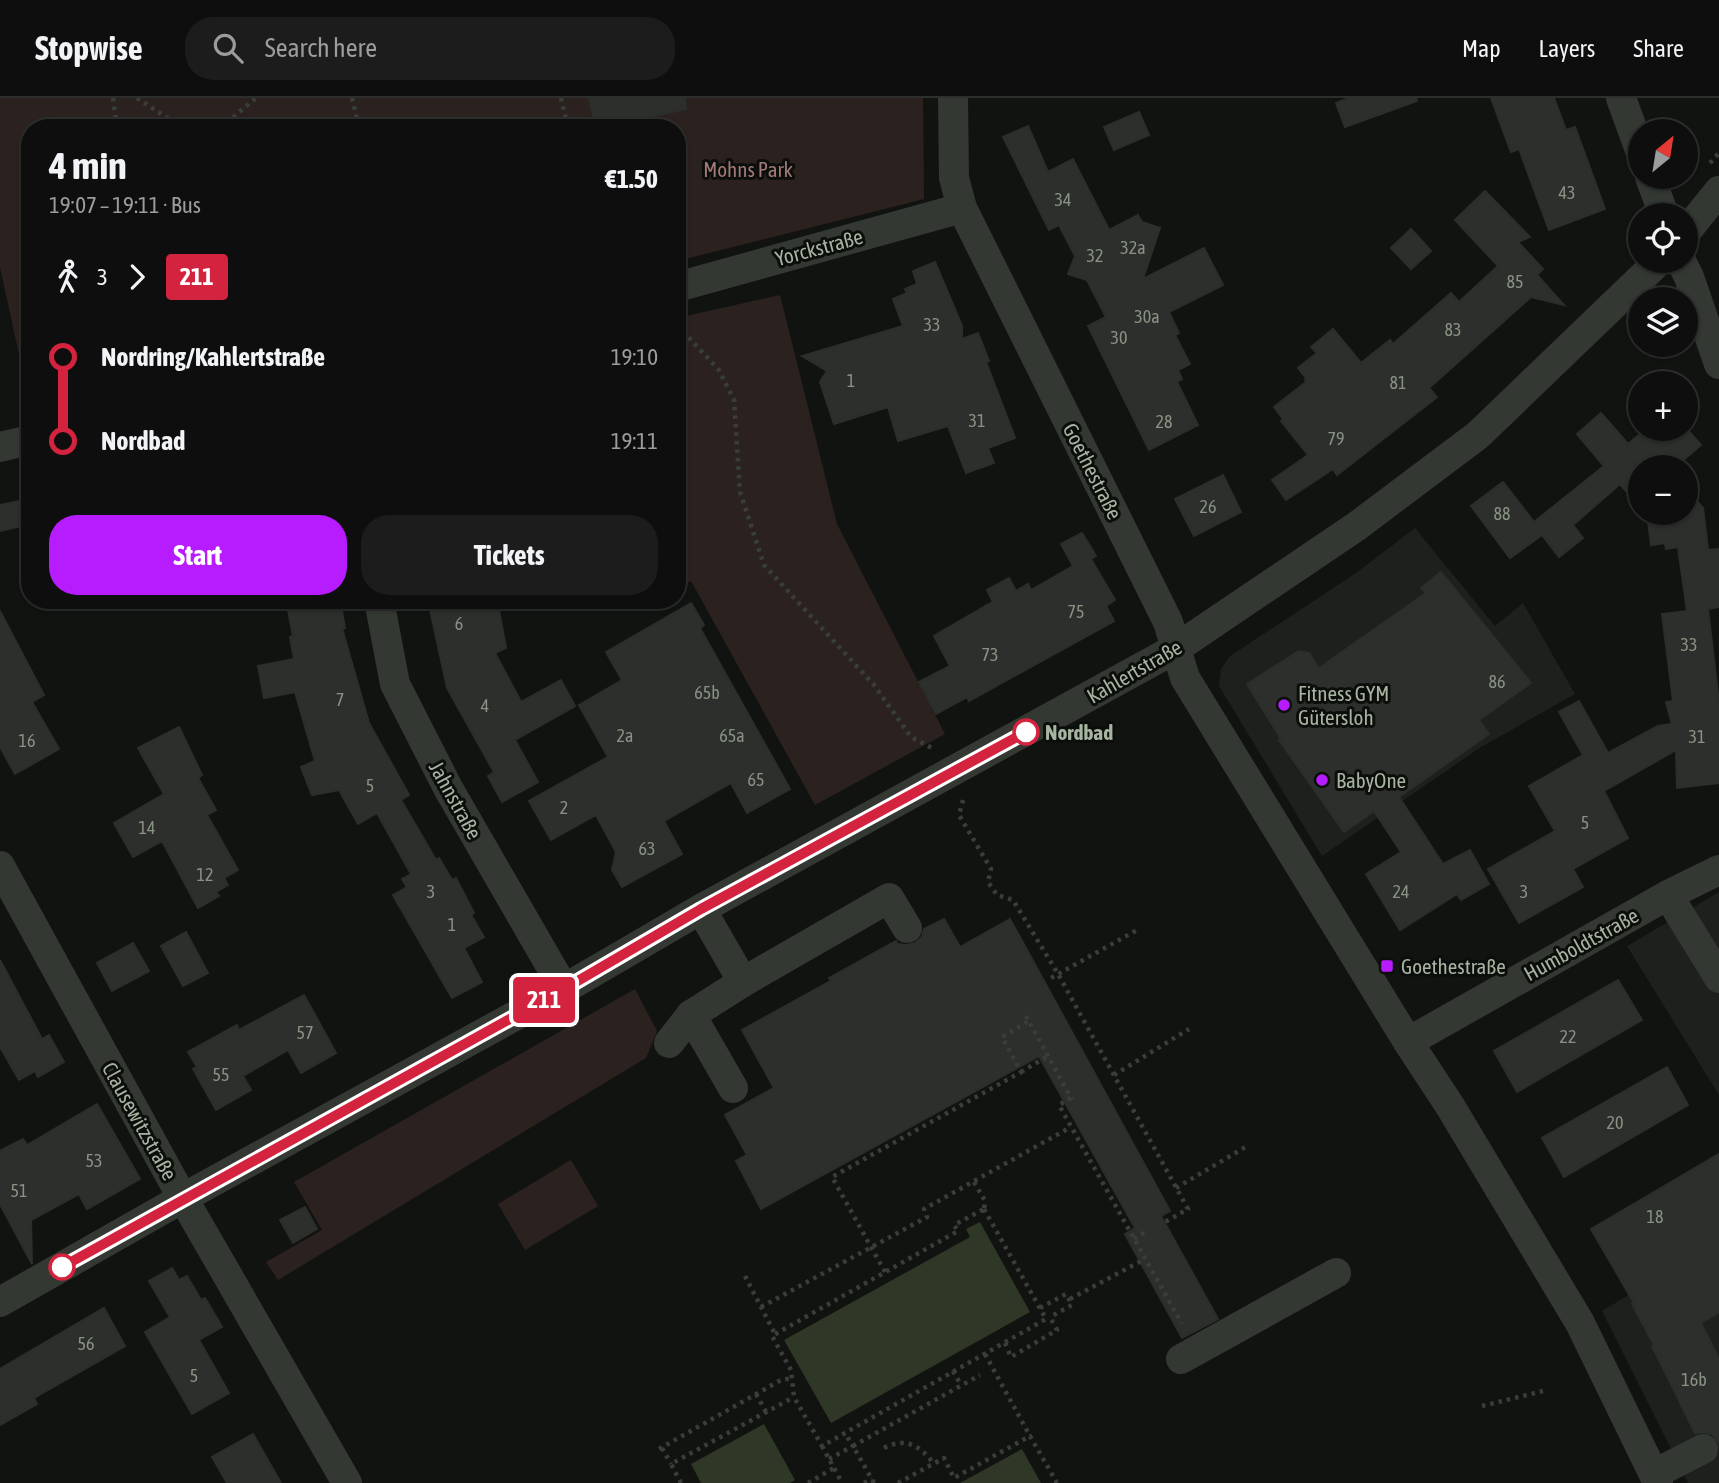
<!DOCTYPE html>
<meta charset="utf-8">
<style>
body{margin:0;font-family:"Asap Condensed",sans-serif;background:#1b1c1b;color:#f1f3f6;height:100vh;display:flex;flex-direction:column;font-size:26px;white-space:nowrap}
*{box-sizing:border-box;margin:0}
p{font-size:23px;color:#9a9c9d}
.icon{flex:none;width:38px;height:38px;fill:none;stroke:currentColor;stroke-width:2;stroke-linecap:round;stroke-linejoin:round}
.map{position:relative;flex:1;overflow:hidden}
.details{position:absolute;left:21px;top:21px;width:665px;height:490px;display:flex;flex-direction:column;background:#0d0e0d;border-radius:28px;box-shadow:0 2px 5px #0004,0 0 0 2px #2d2e2e}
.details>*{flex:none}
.badge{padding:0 14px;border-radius:5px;font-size:24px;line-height:46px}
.needle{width:46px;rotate:30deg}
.controls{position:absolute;left:1628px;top:21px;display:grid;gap:14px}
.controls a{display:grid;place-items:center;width:70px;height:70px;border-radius:50%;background:#0d0e0d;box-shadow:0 2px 5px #0004,0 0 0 2px #2d2e2e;font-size:35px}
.map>.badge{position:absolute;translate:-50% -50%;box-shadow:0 0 0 4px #fff}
.legs{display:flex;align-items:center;gap:10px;height:77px;padding:0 28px;font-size:23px}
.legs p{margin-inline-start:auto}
.headline{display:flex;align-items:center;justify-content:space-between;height:119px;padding:0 28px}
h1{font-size:38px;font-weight:700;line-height:52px}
.primary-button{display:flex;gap:14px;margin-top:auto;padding:14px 28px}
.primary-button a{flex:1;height:80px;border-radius:28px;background:#b71cff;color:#fff;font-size:28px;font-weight:700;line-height:80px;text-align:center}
.primary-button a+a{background:#1b1c1b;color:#f1f3f6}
ul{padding:0 28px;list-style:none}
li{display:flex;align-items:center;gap:24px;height:84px;font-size:26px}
li i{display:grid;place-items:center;width:10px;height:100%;margin:0 9px;background:currentColor}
li i::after{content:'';width:18px;height:18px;margin:-9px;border:5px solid;border-radius:50%;background:#0d0e0d}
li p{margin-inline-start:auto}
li:first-child i{background:linear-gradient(#0000 50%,currentColor 0)}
li:last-child i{background:linear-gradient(currentColor 50%,#0000 0)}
header{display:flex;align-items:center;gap:42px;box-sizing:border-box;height:98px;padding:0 35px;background:#0d0e0d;border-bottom:2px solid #2d2e2e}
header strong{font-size:33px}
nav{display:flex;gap:38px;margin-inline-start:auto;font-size:24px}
.search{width:490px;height:63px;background:#1b1c1b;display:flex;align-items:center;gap:18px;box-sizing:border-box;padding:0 24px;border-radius:28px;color:#9a9c9d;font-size:26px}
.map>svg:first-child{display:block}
</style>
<header>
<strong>Stopwise</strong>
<div class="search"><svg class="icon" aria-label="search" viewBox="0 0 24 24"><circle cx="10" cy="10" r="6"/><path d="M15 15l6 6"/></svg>Search here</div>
<nav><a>Map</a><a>Layers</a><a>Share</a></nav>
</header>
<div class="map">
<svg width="1719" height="1385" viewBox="0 0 1719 1385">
<rect width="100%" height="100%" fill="#111311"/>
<g fill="#1d201d">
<path d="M1415,430L1495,528L1523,505L1575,596L1481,649L1322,758L1219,588L1221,571L1230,558L1356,475Z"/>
<path d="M1719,794V997L1627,848Z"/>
<path d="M1719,1143V1385H1688L1602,1213Z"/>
</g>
<g fill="#2b2220">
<path d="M0,0H923L924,101L677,163V30H30V307L0,169Z"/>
<path d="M780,197L837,426L945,636L815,707L691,483L682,487L677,468V220Z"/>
<path d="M635,891L657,933L646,960L278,1182L266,1164L322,1132L294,1084Z"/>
<path d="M571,1062L598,1108L525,1152L498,1106Z"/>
</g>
<g fill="#2f3726">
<path d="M980,1124L1030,1214L831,1325L784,1242L970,1139L966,1131Z"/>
<path d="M764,1326L795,1382L790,1385H701L691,1366Z"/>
<path d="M1022,1351L1041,1385H960Z"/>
</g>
<g fill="#2c2f2c" stroke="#2b2f2b" stroke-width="2">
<path d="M589,0H685L686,11L634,22L636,30H596Z"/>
<path d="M1349,0H1416L1417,3L1345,29L1336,5Z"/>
<path d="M1491,0H1554L1566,32L1575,29L1605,111L1549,132L1519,51L1511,54Z"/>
<path d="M1139,14L1149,37L1114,52L1104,29Z"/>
<path d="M1028,28L1048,74L1073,61L1109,132L1138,117L1142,124L1160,130L1143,181L1204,150L1223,187L1169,214L1179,235L1175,237L1190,266L1178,272L1182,281L1177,284L1198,327L1149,352L1088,228L1106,219L1087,182L1068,176L1075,158L1059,127L1049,132L1003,39Z"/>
<path d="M1485,93L1530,139L1518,144L1543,171L1537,177L1564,207L1531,199L1429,290L1437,299L1337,377L1333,371L1286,402L1272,382L1308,357L1281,323L1283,321L1274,309L1306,284L1305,281L1306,280L1298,270L1317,255L1311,249L1333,231L1361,265L1390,242L1393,246L1451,195L1459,204L1498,168L1455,122Z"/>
<path d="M1411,131L1431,153L1411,171L1391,150Z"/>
<path d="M935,164L962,228V241L978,235L989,263L986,264L1015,340L988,350L994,365L966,375L948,328L898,343L888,309L834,326L820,284L827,273L802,258L903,228L893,201L907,195L905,191L917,186L913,173Z"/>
<path d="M1601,315L1628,346L1646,331H1687L1701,347L1675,369H1640V381L1626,393L1620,386L1573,427L1583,440L1559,459L1542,437L1510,460L1471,408L1503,384L1534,424L1604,368L1577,336Z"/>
<path d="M1223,377L1241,414L1194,438L1175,401Z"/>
<path d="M1685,390L1703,410L1708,452L1719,451V509L1708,511L1719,605V685L1677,690L1676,652L1604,693L1628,740L1573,771L1583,789L1519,825L1488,771L1555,733L1529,688L1583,657L1559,614L1579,603L1608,655L1658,628L1672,626L1666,604L1673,603L1662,516L1687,513L1678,449L1666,451L1665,445L1651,447L1647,415H1685Z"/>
<path d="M30,401V426L0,433V407Z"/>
<path d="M1082,435L1096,458L1091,461L1115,502L1106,508L1114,523L969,603L967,599L936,616L919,584L950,568L934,538L984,509L986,513L985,508L993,504L987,492L1009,480L1016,493L1028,486L1031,492L1073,468L1061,446Z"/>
<path d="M1441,474L1531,585L1479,622L1489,636L1399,699L1443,766L1470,752L1489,786L1461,802L1457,796L1400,832L1366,776L1401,754L1374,713L1344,734L1279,642L1281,641L1247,586L1299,553L1309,555L1319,570L1426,495L1421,490Z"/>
<path d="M286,502H340L345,530H342L369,625L409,697L401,702L436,762L439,760L452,782L456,780L474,815L471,817L484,839L464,850L482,884L452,900L393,797L407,789L402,781L411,776L377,715L358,726L339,692L312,697L301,669L315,663L295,594L264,600L258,568L294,561L290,539L293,538Z"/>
<path d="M428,502H471V507L497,502L506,550L495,555L521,604L561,582L575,608L515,642L538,684L502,704L488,678L494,674L447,590Z"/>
<path d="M691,505L704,527L700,530L790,691L747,715L731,685L664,723L682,756L622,789L612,772L616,754L596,717L551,742L529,703L608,659L579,607L622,582L606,554Z"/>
<path d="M0,513L44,597L32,604L59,651L15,676L0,649Z"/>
<path d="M179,629L202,677L198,680L216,712L207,717L238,772L224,780L228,787L216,794L219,798L198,810L162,743L133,759L114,725L164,696L138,650Z"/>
<path d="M944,821L960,849L1010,821L1170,1113L1161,1118L1218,1221L1182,1240L1125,1136L1135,1130L1039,958L761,1111L736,1063L747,1057L725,1017L774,990L742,932L831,883L829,880L896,843L897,846L907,847L915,845L922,839L924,831Z"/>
<path d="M186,834L208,875L183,888L161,848Z"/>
<path d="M133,845L149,873L112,893L97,865Z"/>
<path d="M0,862L42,941L49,937L64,964L38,979L35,973L19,982L0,949Z"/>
<path d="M1618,882L1642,922L1517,994L1494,953Z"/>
<path d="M304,897L336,955L301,975L288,952L243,978L251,992L216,1012L193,971L197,969L188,954L237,927L239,932Z"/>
<path d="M1667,969L1688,1007L1564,1079L1542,1040Z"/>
<path d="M97,1006L140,1081L87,1111L79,1096L31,1122L32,1166L0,1106V1053L23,1041L27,1047Z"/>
<path d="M1719,1056V1214L1701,1225L1719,1261V1345L1712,1336L1703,1334L1695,1335L1652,1248L1654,1247L1632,1206L1634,1205L1591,1131Z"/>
<path d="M305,1109L317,1131L293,1145L280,1122Z"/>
<path d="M172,1170L179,1182L187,1178L201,1202L205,1200L222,1229L199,1242L229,1295L192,1316L145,1234L170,1219L149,1183Z"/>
<path d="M104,1210L125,1248L34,1300L37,1306L0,1327V1271Z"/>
<path d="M253,1336L281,1385H227L212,1359Z"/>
</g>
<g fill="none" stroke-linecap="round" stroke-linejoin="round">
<g stroke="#393f38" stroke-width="4.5" stroke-dasharray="3.5 5" stroke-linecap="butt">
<path d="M113,0L117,30"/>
<path d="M137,0L172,23L199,30"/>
<path d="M352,0L359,30"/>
<path d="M561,0L568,30"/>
<path d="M220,30L256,0"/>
<path d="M1710,65L1719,55"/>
<path d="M677,227L719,272L734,302L740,394L764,467L874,587L911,639L932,650"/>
<path d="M963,702L959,717L991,771L988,784L997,797L1013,802L1058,876L1188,1111L1165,1124"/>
<path d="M1051,880L1137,832"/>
<path d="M1026,918L1071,1000L1059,1007L1182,1226"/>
<path d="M1021,974L1048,958"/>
<path d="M1114,977L1189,931"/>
<path d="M974,1084L985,1103L984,1111"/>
<path d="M1176,1090L1249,1047"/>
<path d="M984,1111L1046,1221L822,1348L794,1299L791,1272L772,1238L958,1133L954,1127Z"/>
<path d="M1134,1141L1147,1133"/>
<path d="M885,1174L832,1079L1021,974L1002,939L1029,923"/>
<path d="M745,1178L775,1236"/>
<path d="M1070,1201L1145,1161"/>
<path d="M761,1209L927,1119L924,1111L1071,1029"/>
<path d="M1040,1210L1066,1196L1072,1207L1050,1219"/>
<path d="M1005,1245L1011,1259L1057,1232L1050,1219"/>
<path d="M985,1256L1030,1338"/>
<path d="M953,1273L961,1287"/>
<path d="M756,1296L766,1314"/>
<path d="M1482,1308L1543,1293"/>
<path d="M822,1348L842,1385"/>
<path d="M662,1350L671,1366"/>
<path d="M884,1350C905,1339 920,1347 933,1365"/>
<path d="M659,1351L781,1282L792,1280"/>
<path d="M829,1361L853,1348L845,1335"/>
<path d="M681,1385L671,1366L794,1299"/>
<path d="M808,1385L834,1370"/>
<path d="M864,1385L872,1381"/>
<path d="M874,1385L853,1348L980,1277"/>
<path d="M898,1385L944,1360L954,1380L1030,1338L1057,1385"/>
</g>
<g stroke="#333832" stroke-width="30">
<path d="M953,0L954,80L962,110L1168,524L1185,580L1408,944L1450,1008L1580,1225L1658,1385"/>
<path d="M1621,0L1640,52"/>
<path d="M1650,79L1664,117"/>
<path d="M1685,135L1719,93"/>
<path d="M1681,163L1689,179L1719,266"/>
<path d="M677,189L962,110"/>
<path d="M0,349L30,342"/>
<path d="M379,502L395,586L448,690L564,891"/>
<path d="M0,768L172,1081L347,1385"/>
<path d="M1668,797L1719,880"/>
<path d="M701,811L743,884"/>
<path d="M1408,944L1668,797L1719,772"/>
<path d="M669,945L691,917"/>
<path d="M733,990L691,917L743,884L889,800L907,830"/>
<path d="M0,1204L183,1100L564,891L701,811L1175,551L1357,428L1478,337L1659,163"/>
<path d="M1181,1261L1336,1175"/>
<path d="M1654,1376L1703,1351"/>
</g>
</g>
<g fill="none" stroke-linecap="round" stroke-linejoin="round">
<defs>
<path id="line-1" d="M62,1169L564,891L701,811L1026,634"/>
</defs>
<use href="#line-1" stroke="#fff" stroke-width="16"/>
<use href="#line-1" stroke="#d4233e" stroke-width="10"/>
</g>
<g fill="#b71cff" stroke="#0c0e0c" stroke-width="2.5">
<circle cx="1284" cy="607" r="7"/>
<circle cx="1322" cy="682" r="7"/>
<rect x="1380" y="861" width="14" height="14" rx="3.5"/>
</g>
<g fill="#fff" stroke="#d4233e" stroke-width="3.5">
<circle cx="1026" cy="634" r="12"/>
<circle cx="62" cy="1169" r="12"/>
</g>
<g text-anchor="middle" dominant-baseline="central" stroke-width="6" stroke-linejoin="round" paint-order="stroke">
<g font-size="18" fill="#889384">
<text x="1567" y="94">43</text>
<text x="1063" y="101">34</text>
<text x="1133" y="149">32a</text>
<text x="1095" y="157">32</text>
<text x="1515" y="183">85</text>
<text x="1147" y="218">30a</text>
<text x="932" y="226">33</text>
<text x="1453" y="231">83</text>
<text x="1119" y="239">30</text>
<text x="851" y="282">1</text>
<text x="1398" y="284">81</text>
<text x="977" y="322">31</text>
<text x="1164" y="323">28</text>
<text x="1336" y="340">79</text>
<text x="1208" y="408">26</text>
<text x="1502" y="415">88</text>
<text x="1076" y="513">75</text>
<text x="459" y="525">6</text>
<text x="1689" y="546">33</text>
<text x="990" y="556">73</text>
<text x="1497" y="583">86</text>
<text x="707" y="594">65b</text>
<text x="340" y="601">7</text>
<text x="485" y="607">4</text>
<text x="625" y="637">2a</text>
<text x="732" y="637">65a</text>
<text x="1697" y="638">31</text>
<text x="27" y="642">16</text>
<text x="756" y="681">65</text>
<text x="370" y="687">5</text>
<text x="564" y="709">2</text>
<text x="1585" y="724">5</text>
<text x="147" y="729">14</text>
<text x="647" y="750">63</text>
<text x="205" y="776">12</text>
<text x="431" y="793">3</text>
<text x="1401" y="793">24</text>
<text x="1524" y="793">3</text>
<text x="452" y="826">1</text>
<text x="305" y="934">57</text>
<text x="1568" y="938">22</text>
<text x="221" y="976">55</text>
<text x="1615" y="1024">20</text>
<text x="94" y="1062">53</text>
<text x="19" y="1092">51</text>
<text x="1655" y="1118">18</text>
<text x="86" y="1245">56</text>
<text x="194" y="1277">5</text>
<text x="1694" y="1281">16b</text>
</g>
<g font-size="21" fill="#a17976" stroke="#0c0e0c">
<text x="748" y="71">Mohns Park</text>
</g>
<g font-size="21" fill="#a7b4a1" stroke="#0c0e0c">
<text transform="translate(819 149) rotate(-15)">Yorckstraße</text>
<text transform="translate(1093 373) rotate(63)">Goethestraße</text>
<text transform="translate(1134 573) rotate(-30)">Kahlertstraße</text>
<text transform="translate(456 702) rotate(61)">Jahnstraße</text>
<text transform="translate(1581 846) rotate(-29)">Humboldtstraße</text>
<text transform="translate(140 1023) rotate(61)">Clausewitzstraße</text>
</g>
<g font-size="21" fill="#a7b4a1" stroke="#0c0e0c" text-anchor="start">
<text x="1298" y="595">Fitness GYM<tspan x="1298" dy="24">Gütersloh</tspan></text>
<text x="1336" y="682">BabyOne</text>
<text x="1401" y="868">Goethestraße</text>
</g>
<g font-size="21" font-weight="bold" fill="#a7b4a1" stroke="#0c0e0c" text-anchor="start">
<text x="1045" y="634">Nordbad</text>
</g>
</g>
</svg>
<div class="controls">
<a><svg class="needle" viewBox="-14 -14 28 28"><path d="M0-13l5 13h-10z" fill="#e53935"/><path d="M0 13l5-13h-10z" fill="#9a9c9d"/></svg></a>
<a><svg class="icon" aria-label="locate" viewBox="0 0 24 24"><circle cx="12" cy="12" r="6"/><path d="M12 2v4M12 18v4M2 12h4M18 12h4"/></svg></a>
<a><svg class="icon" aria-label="layers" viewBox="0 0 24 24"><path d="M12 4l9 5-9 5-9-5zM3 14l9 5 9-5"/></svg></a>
<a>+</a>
<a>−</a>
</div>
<b class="badge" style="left:544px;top:902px;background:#d4233e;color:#fff">211</b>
<section class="details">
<div class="headline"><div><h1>4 min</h1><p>19:07 – 19:11 · Bus</p></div><b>€1.50</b></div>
<div class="legs"><svg class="icon" aria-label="walk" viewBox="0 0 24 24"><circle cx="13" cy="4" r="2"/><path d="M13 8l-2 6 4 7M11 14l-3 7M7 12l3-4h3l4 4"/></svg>3<svg class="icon" aria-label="forward" viewBox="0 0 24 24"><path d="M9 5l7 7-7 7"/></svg><b class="badge" style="background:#d4233e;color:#fff">211</b></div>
<ul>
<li><i style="color:#d4233e"></i><b>Nordring/Kahlertstraße</b><p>19:10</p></li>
<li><i style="color:#d4233e"></i><b>Nordbad</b><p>19:11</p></li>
</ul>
<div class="primary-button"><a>Start</a><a>Tickets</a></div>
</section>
</div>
